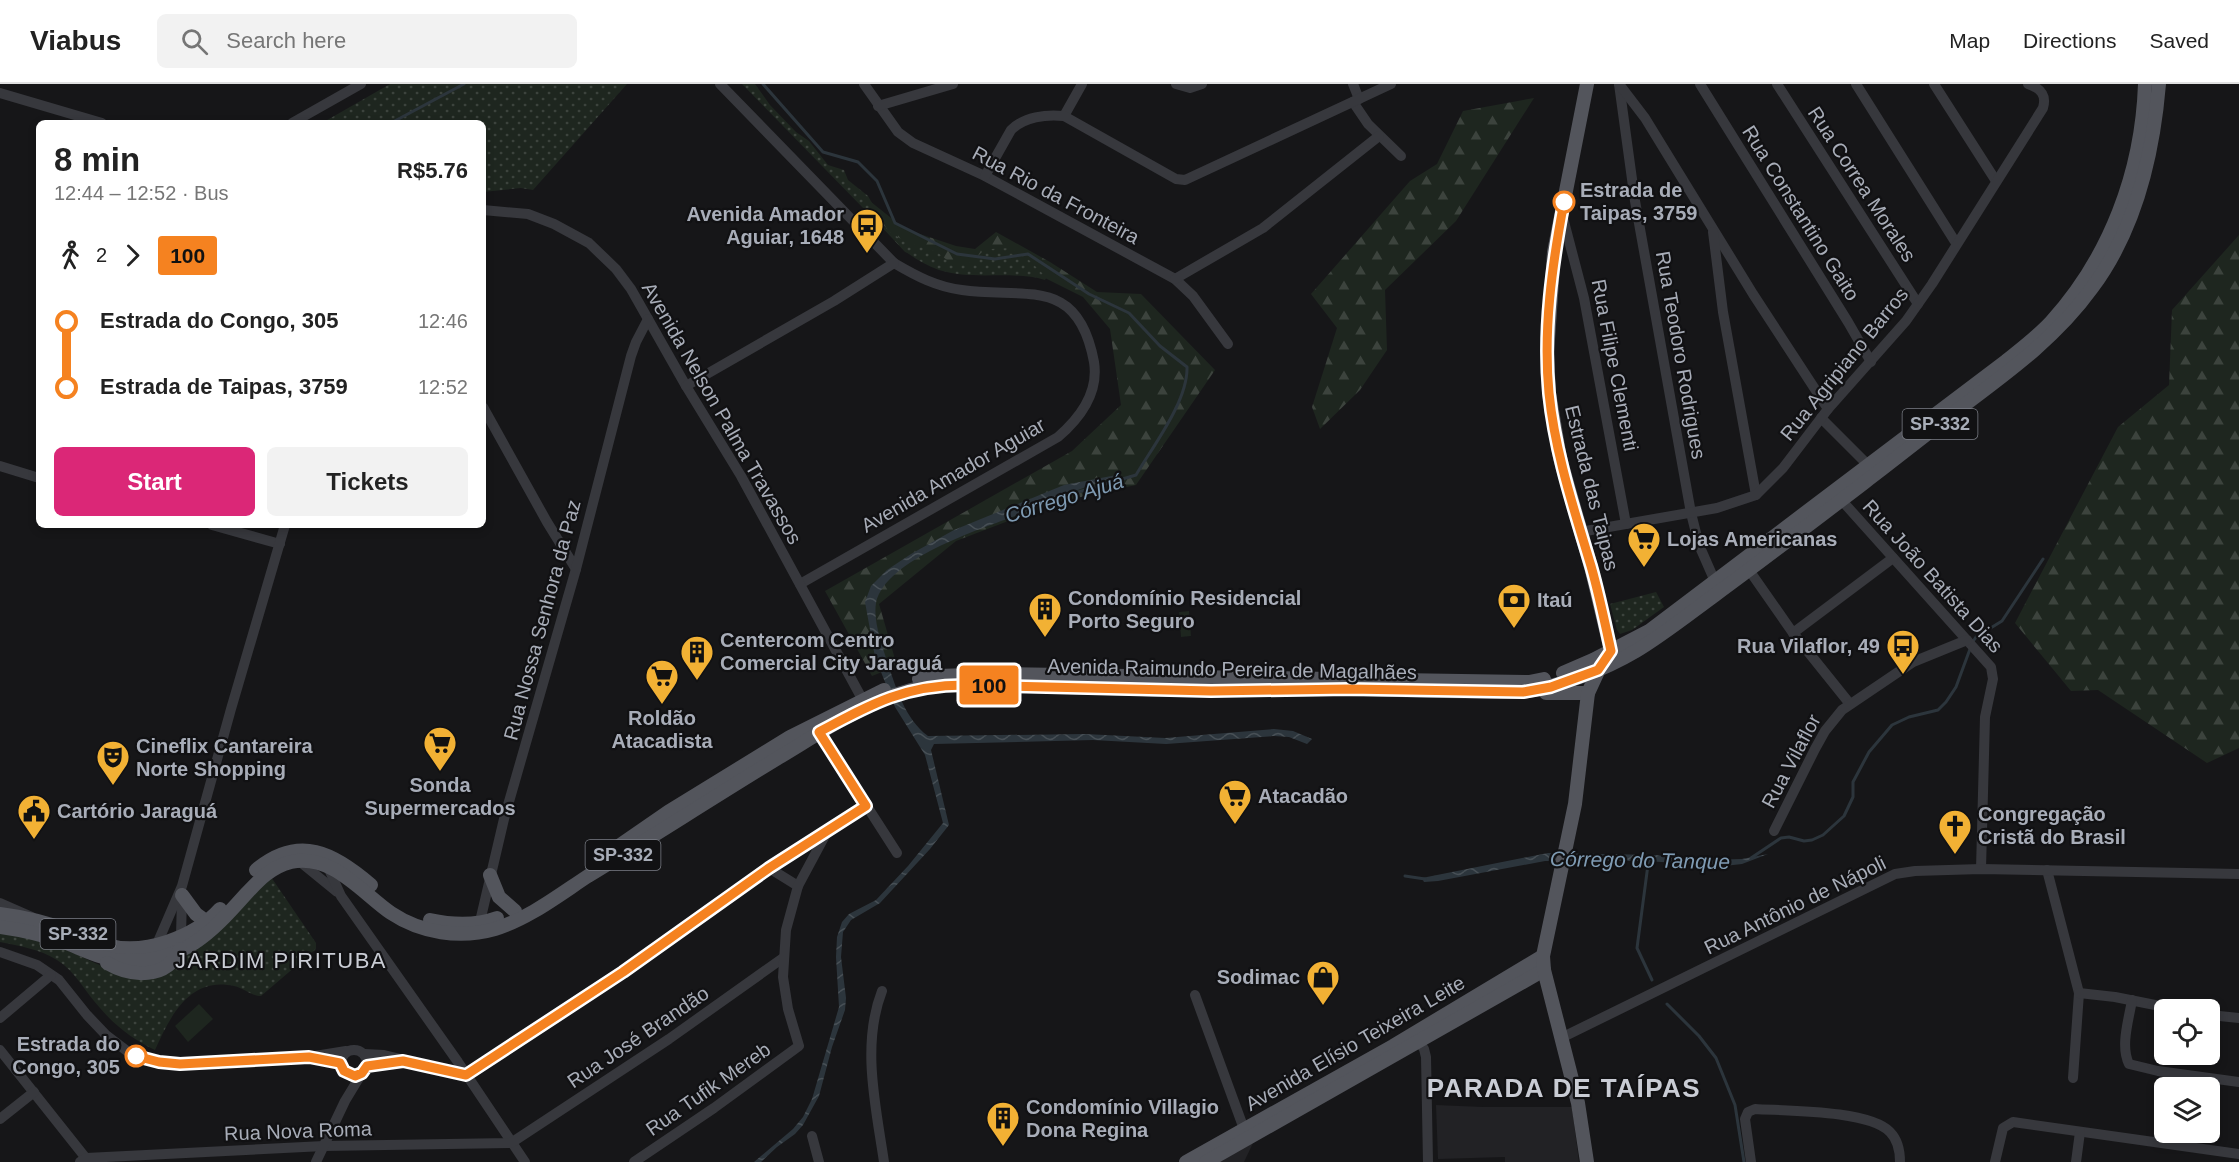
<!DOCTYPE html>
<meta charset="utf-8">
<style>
body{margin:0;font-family:Helvetica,sans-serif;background:#f2f2f2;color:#222;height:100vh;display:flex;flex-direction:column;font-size:22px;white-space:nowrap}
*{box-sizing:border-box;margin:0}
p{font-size:20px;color:#767676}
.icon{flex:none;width:33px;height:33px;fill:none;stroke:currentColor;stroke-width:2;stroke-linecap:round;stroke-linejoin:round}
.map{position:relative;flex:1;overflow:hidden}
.side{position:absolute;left:36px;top:36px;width:450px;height:408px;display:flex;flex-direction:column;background:#fff;border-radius:9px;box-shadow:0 3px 9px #0003}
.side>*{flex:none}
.badge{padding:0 12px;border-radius:4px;font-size:21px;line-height:39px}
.buttons{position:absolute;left:2154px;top:915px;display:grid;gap:12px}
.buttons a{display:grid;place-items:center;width:66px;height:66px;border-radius:9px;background:#fff;box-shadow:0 3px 9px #0003;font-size:30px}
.map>.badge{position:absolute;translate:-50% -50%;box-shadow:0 0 0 3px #fff}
.legs{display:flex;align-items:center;gap:9px;height:66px;padding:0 18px;font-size:20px}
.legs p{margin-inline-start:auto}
.head{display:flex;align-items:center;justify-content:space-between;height:102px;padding:0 18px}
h1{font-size:33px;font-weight:800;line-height:45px}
.action{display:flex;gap:12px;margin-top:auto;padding:12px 18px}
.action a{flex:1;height:69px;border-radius:9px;background:#db2777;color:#fff;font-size:24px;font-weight:800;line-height:69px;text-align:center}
.action a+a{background:#f2f2f2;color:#222}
ul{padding:0 18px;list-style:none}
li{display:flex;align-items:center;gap:21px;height:66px;font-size:22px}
li i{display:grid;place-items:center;width:9px;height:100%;margin:0 8px;background:currentColor}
li i::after{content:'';width:15px;height:15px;margin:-8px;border:4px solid;border-radius:50%;background:#fff}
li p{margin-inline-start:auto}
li:first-child i{background:linear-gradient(#0000 50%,currentColor 0)}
li:last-child i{background:linear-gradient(currentColor 50%,#0000 0)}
header{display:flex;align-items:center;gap:36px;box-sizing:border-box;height:84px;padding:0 30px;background:#fff;border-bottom:2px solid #e0e0e0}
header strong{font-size:28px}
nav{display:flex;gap:33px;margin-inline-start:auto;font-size:21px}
.search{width:420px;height:54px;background:#f2f2f2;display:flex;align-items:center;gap:15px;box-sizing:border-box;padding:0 21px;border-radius:9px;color:#767676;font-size:22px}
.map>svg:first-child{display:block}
</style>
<header>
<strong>Viabus</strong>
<div class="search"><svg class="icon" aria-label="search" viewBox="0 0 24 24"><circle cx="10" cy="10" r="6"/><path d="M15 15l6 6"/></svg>Search here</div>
<nav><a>Map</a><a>Directions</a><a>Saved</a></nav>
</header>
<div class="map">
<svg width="2239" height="1078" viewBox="0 0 2239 1078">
<defs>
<pattern id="forest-firs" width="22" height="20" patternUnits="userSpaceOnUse" patternTransform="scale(1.5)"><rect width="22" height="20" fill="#1e261f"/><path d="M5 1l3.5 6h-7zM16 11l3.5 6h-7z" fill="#3c433d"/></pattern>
<pattern id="park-dots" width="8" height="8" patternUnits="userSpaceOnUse" patternTransform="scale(1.5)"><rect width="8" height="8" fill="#1e261f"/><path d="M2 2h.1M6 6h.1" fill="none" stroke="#3c433d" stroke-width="1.8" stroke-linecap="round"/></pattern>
<pattern id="water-waves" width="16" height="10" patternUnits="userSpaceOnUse" patternTransform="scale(1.5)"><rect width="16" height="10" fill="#2c353c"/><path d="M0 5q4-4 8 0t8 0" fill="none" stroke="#485056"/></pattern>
</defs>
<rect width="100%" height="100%" fill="#161618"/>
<g fill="#222225">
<path d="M1436,1021L1483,1023H1572L1579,1078H1505V1073L1438,1075Z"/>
<path d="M1253,1059L1244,1078H1220Z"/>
</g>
<g fill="url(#forest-firs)">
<path d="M1534,14L1456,137L1385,206L1387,266L1360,306L1320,345L1312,323L1337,244L1311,210L1410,97L1437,80L1463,27Z"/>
<path d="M866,114L905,145L956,162L975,165L996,148L1050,178L1097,208L1141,210L1215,286L1136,401L1058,418L956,457L879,520L897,582L872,592L825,507L1072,367L1121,321L1110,245L1083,213L1035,189L956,186L905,168L858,117Z"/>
<path d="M2239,151V664L2207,679L2098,606L2071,607L2015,539L2118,343L2169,301L2172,226Z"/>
</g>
<g fill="url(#park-dots)">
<path d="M390,0H627L533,106L521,104L483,108V39H322Z"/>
<path d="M742,0H755L770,21L796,48L809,57L828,81L844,86L848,96L868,112L888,147L906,158L937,168L952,180L963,181L972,178L982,168L991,165L1011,164L1029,176L1046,193L1045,196C1011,186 973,197 939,186C927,182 916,175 906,168Z"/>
<path d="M1656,508L1664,523L1632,546L1620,550L1617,546L1610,520Z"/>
<path d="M269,790L316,859V865L261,912C251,912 244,904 234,902C189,892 170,933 155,966C134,956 115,942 100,924C85,908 76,888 57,876C39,865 20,862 0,858V847C16,851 34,853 50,859C96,875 155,924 191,865Z"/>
</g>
<g fill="#1e261f">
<path d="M1189,527L1191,552L1181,553L1179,528Z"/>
<path d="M199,920L213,935L188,958L175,942Z"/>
</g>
<g fill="url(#water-waves)">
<path d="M1122,390C1086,402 1055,415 1020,430C982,445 886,474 876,519C873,537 882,561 887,577C896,604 905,635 928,652L1085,650L1165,654L1274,645L1293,647L1312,655L1307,660L1289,653L1274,652L1166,660L1093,656L934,660L931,666L949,741L930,765L880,819L851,836L843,848L841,873L846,914L845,926L832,963L819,1012L803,1041L795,1050L777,1063L761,1078H754L793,1045L803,1033L812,1015L839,923L836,873L837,853L842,838L849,830L876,816L908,782L943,739L925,671L895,623L875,573L865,518L871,502L887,486L911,470L954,446L1064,401Z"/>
<path d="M1548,769L1655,771L1707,776L1742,775L1768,770L1742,780L1724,782L1646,777H1545L1438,797L1424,798L1422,794Z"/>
</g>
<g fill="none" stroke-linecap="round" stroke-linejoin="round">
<g stroke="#2c353c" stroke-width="3">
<path d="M763,0L823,68L858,78L877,97L895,139L957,170L995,175L1028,170L1089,210L1129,229L1160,262L1187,283C1188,317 1153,362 1136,391L1048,417"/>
<path d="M391,39L464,0"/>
<path d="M1972,559L1976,553L2002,537L2043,475"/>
<path d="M1649,773L1637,864L1652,896"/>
<path d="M1751,774L1781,754L1789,753L1804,757L1812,756L1823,751L1844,732L1853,713V698L1869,668L1892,641L1909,633L1938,626L1946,618L1956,603L1970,565"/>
<path d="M1405,792L1425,795"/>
<path d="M1667,920L1699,952L1716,974L1735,1021L1744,1078"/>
</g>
<g stroke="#37383d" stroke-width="10">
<path d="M720,0L894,179C916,192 937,203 962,206C1026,215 1078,191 1094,278C1099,309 1080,334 1058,353L800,500"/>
<path d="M864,0L898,48L913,59L985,92L1175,195L1193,212L1228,260"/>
<path d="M1176,0L1190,4L1202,0"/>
<path d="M1353,0L1359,15"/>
<path d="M1619,0L1635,117L1691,429L1699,461L1717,502"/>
<path d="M1619,0L1645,34L1753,210L1828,325"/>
<path d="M1700,0L1848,238L1871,278"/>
<path d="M1777,0L1918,220"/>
<path d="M1856,0L1956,159"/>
<path d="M1934,0L1996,97"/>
<path d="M0,9L102,39"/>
<path d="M1353,18L1368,40L1401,72"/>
<path d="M878,22L953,0"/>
<path d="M1064,32L1082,0"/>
<path d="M292,39L361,0"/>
<path d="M985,92L1011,46C1024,33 1046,30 1064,32L1176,95L1185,96L1391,0"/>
<path d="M483,126L528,130L554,140L589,159L616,185L631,205L686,302L741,392L866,622"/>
<path d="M1562,130L1584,214L1626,440"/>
<path d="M1713,148L1723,228L1756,411"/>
<path d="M1175,195L1263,144L1379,52"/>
<path d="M686,302L834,217L894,179"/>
<path d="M483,323L547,438L576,485"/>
<path d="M1821,334L1868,381"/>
<path d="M0,382L39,394"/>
<path d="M1836,410L1991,583L1993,595L1985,633L1981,785"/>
<path d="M212,441L280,460"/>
<path d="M1580,448L1717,424L1756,411L1783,384L1828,325L1906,237L1932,200L2043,24C2047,10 2040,4 2028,0"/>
<path d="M1749,486L1793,549L1850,620"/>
<path d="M1793,549L1893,474"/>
<path d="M816,643L897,769"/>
<path d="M1774,747L1815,665L1825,647L1842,626L1913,578L1967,556"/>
<path d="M299,777L337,808"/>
<path d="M328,783L341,812L458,978L525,1078"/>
<path d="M769,784L798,802"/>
<path d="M2047,786L2079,909L2073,994"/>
<path d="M0,819L32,833"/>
<path d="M478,846L504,735L576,485L631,272L636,258L648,235"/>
<path d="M181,852L182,812"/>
<path d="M157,860L182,802L231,625L285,441"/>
<path d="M0,868L37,881L59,896L87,931L106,951L127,967L150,976L180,979L309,973L346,967"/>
<path d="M882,907C861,961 876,1023 884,1078"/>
<path d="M2079,909L2115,913L2180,926"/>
<path d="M1195,911L1244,1045"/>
<path d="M2132,916C2129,935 2120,962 2129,980L2158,987L2239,998"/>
<path d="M2210,931L2239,934"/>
<path d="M0,934L51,891"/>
<path d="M1415,952L1424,965L1426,973L1428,1078"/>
<path d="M1561,954L1895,790L1915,787L1981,785L2239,790"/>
<circle cx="354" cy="979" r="13"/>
<path d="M0,966L89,1078"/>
<path d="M365,970L384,971L467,991L623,888L769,784L866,722"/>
<path d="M0,1035L34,1008"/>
<path d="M812,1052L819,1078"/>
<path d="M80,1078L86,1074L324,1062L511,1059L669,955L783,874"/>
<path d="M316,1078L345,1017L362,989"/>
<path d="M634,1078L714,1024L799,962L788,925L783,893L786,846L798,802L828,746"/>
<path d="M1751,1078L1745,1035L1748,1028L1755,1025C1786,1027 1869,1026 1890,1048C1898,1056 1900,1068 1900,1078"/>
<path d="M1995,1078L2003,1044L2013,1038L2239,1070"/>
<path d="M2076,1078L2080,1048"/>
</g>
<g stroke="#53555c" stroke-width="14">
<path d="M1587,0L1554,168L1547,270L1549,309L1560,374L1591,483L1611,567"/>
<path d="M1563,589L1593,576L1649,547L2006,277C2021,265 2037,253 2051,238C2110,173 2142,88 2145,0"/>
<path d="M919,595L939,592L995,590L1529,598L1544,595"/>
<path d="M1546,609H1588"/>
<path d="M597,777L668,728L790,653L884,606"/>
<path d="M256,786C299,750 334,769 371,801"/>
<path d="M490,791L499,813L515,827"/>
<path d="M182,811L196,830L207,838"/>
<path d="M0,830C24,833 49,839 72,848C83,852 95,858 106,861C144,872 195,853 220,825"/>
<path d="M430,836C453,841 475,842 497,834"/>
<path d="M0,843C22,846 43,851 64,858C85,866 105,877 127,877C184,878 211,849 245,811C259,796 271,783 291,778C332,769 362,809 391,829C421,849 460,855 495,845C528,835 559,811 588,792C652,753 714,713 778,674C820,649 863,619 911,606C937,599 966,601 993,601C1043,602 1092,604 1142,605C1211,607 1280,605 1349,605C1407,606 1465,608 1523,608C1562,601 1602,587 1636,567C1664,550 1689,530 1715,511C1771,470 1827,427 1882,385C1908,365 1933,345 1959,325C2007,289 2056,254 2092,204C2136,145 2153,72 2159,0"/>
<path d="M107,879C131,893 167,896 180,865"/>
<path d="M1186,1078L1393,962L1543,872"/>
<path d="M1206,1078L1544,886"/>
<path d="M1587,1078L1578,1019L1544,886L1543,872L1575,720L1588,609L1600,583"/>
</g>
</g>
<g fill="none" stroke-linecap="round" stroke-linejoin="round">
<defs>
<path id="line-1" d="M136,972L159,978L180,980L309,973L340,979L344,987L355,992L362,989L367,982L403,977L466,991L623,888L769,784L866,722L819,648C871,620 905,601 965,601L1211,607L1349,605L1523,608L1551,603L1598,586L1611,567C1605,539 1599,510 1591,482C1574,425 1555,369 1549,309C1543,246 1552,181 1564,118"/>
</defs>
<use href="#line-1" stroke="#fff" stroke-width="14"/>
<use href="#line-1" stroke="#f58220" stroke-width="9"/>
</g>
<defs>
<symbol id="bus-pin" viewBox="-11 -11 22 30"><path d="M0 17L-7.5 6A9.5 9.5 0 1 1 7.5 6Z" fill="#f2b134" stroke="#111113"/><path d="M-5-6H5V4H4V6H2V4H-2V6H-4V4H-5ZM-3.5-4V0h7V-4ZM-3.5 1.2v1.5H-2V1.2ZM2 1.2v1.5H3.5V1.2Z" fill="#111"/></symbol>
<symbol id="supermarket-pin" viewBox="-11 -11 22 30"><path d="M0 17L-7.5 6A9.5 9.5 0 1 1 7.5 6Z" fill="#f2b134" stroke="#111113"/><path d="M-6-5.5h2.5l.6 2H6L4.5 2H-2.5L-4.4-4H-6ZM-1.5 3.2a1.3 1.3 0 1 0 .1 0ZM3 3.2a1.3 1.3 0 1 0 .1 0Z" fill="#111"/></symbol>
<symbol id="bank-pin" viewBox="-11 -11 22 30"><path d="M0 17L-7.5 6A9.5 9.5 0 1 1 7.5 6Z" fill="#f2b134" stroke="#111113"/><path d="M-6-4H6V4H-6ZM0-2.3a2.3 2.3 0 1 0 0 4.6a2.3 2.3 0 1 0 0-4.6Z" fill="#111"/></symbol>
<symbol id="building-pin" viewBox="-11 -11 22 30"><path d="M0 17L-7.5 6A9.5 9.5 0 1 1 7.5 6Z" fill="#f2b134" stroke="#111113"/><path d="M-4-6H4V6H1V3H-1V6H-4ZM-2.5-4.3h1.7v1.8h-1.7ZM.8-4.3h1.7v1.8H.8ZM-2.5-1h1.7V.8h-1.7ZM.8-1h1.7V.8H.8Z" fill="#111"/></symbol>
<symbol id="theatre-pin" viewBox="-11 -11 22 30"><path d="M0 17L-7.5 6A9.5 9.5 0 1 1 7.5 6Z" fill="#f2b134" stroke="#111113"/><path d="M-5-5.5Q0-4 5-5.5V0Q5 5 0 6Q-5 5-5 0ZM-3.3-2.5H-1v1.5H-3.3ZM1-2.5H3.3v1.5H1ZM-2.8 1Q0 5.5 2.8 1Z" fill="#111"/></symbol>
<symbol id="civic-pin" viewBox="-11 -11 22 30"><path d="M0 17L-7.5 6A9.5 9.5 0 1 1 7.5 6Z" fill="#f2b134" stroke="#111113"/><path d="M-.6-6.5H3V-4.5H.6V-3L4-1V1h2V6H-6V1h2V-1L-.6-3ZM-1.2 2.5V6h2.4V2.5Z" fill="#111"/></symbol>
<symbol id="church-pin" viewBox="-11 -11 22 30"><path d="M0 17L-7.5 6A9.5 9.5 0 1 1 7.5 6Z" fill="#f2b134" stroke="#111113"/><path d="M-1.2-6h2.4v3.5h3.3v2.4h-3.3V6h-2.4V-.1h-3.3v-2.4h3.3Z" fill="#111"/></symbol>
<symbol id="shop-pin" viewBox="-11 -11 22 30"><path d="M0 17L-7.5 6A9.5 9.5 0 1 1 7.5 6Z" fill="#f2b134" stroke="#111113"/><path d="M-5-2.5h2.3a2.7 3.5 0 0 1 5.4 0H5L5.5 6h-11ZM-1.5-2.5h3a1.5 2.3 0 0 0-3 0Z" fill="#111"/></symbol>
</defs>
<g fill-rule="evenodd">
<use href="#bus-pin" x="848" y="122" width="38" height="52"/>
<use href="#supermarket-pin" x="1625" y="436" width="38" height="52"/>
<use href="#bank-pin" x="1495" y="497" width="38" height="52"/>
<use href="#building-pin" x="1026" y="506" width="38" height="52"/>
<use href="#bus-pin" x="1884" y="543" width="38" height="52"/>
<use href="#building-pin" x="678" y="549" width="38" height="52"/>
<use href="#supermarket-pin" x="643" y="573" width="38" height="52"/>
<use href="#supermarket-pin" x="421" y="640" width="38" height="52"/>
<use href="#theatre-pin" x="94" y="654" width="38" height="52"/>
<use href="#supermarket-pin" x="1216" y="693" width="38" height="52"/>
<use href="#civic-pin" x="15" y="708" width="38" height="52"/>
<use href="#church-pin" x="1936" y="723" width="38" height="52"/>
<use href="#shop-pin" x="1304" y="874" width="38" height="52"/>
<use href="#building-pin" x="984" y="1015" width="38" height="52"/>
</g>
<g fill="#fff" stroke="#f58220" stroke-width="3">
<circle cx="1564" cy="118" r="10"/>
<circle cx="136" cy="972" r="10"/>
</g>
<g text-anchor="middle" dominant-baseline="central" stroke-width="4.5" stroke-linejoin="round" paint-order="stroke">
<g fill="#111113" stroke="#7b7e86" stroke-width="1.5">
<rect x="1902.5" y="325" width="75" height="30" rx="4.5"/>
<rect x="585.5" y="756" width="75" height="30" rx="4.5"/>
<rect x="40.5" y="835" width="75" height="30" rx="4.5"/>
</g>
<g font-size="18" font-weight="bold" fill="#a8adb8">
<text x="1940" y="340">SP-332</text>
<text x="623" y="771">SP-332</text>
<text x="78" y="850">SP-332</text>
</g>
<g font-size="20" fill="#a8adb8" stroke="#111113">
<text transform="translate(1862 100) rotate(57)">Rua Correa Morales</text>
<text transform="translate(1056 111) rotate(28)">Rua Rio da Fronteira</text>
<text transform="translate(1801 129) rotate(58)">Rua Constantino Gaito</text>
<text transform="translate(1681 271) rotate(80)">Rua Teodoro Rodrigues</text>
<text transform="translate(1844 280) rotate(-51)">Rua Agripiano Barros</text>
<text transform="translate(1615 281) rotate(79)">Rua Filipe Clementi</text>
<text transform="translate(722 329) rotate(60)">Avenida Nelson Palma Travassos</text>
<text transform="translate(953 391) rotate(-30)">Avenida Amador Aguiar</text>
<text transform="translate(1592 404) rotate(76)">Estrada das Taipas</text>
<text transform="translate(1933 492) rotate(48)">Rua João Batista Dias</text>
<text transform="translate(542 536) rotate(-75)">Rua Nossa Senhora da Paz</text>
<text transform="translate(1232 585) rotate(1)">Avenida Raimundo Pereira de Magalhães</text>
<text transform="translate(1791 677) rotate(-62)">Rua Vilaflor</text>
<text transform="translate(1795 821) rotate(-26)">Rua Antônio de Nápoli</text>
<text transform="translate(638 953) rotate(-34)">Rua José Brandão</text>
<text transform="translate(1355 959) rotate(-30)">Avenida Elísio Teixeira Leite</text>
<text transform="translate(708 1005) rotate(-35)">Rua Tufik Mereb</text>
<text transform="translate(298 1047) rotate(-2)">Rua Nova Roma</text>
</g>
<g font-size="20" font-weight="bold" fill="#a8adb8" stroke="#111113" text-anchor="start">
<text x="1580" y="106">Estrada de<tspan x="1580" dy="23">Taipas, 3759</tspan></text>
<text x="120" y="960" text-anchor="end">Estrada do<tspan x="120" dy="23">Congo, 305</tspan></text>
</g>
<g font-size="20" font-weight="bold" fill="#a8adb8" stroke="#111113" text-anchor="start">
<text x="844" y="130" text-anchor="end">Avenida Amador<tspan x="844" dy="23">Aguiar, 1648</tspan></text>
<text x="1667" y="455">Lojas Americanas</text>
<text x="1068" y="514">Condomínio Residencial<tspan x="1068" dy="23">Porto Seguro</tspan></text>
<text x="1537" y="516">Itaú</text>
<text x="720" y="556">Centercom Centro<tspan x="720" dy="23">Comercial City Jaraguá</tspan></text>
<text x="1880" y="562" text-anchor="end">Rua Vilaflor, 49</text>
<text x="662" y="634" text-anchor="middle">Roldão<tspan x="662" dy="23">Atacadista</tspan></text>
<text x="136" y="662">Cineflix Cantareira<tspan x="136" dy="23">Norte Shopping</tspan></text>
<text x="440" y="701" text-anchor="middle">Sonda<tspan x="440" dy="23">Supermercados</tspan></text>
<text x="1258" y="712">Atacadão</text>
<text x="57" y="727">Cartório Jaraguá</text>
<text x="1978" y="730">Congregação<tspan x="1978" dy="23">Cristã do Brasil</tspan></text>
<text x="1300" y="893" text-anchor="end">Sodimac</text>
<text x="1026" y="1023">Condomínio Villagio<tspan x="1026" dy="23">Dona Regina</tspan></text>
</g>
<g font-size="21" font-style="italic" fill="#7f9bb3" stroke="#111113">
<text transform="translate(1064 414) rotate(-17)">Córrego Ajuá</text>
<text transform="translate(1640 776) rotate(1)">Córrego do Tanque</text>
</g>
<g font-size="22" letter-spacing="1.5" fill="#c9ccd4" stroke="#111113">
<text x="281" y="876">JARDIM PIRITUBA</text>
</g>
<g font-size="26" font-weight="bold" letter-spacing="1.5" fill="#c9ccd4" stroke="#111113">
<text x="1564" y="1004">PARADA DE TAÍPAS</text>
</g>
</g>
</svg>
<div class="buttons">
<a><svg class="icon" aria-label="locate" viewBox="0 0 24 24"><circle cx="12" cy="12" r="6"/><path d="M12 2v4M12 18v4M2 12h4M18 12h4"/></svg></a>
<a><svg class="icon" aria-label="layers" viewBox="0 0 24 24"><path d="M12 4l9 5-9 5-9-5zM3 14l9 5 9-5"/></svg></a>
</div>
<b class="badge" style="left:989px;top:601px;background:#f58220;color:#111">100</b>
<section class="side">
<div class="head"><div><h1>8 min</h1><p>12:44 – 12:52 · Bus</p></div><b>R$5.76</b></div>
<div class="legs"><svg class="icon" aria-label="walk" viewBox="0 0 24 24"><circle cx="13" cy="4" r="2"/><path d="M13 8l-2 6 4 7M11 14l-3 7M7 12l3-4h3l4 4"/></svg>2<svg class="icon" aria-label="forward" viewBox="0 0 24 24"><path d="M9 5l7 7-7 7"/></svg><b class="badge" style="background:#f58220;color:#111">100</b></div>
<ul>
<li><i style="color:#f58220"></i><b>Estrada do Congo, 305</b><p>12:46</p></li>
<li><i style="color:#f58220"></i><b>Estrada de Taipas, 3759</b><p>12:52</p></li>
</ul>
<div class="action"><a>Start</a><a>Tickets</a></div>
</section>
</div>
